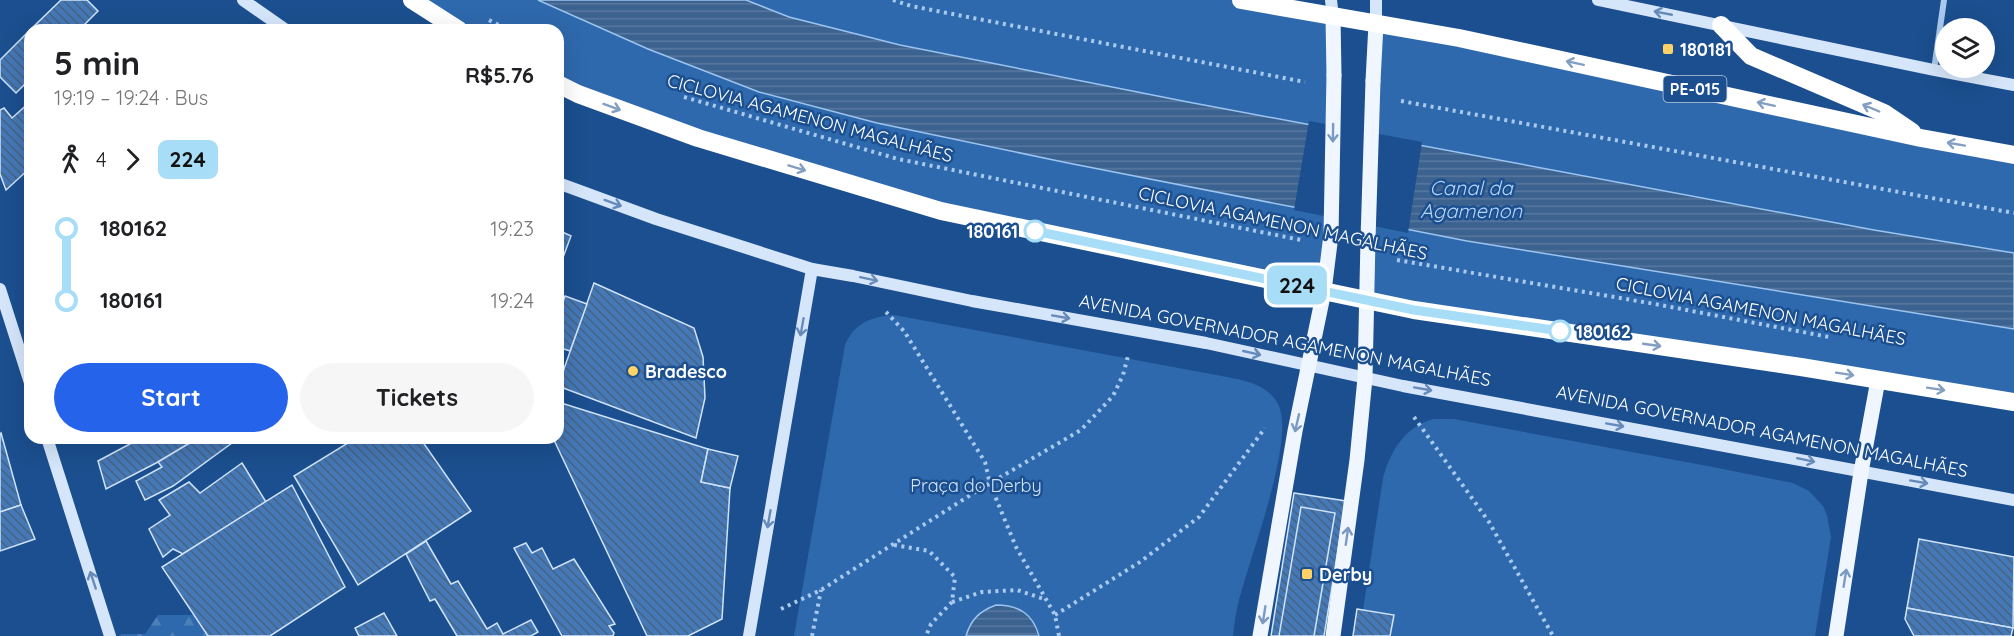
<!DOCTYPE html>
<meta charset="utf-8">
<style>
body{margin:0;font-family:Quicksand,sans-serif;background:#f6f6f6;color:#202124;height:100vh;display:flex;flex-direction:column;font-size:22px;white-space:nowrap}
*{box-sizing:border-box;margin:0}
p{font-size:20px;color:#757577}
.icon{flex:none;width:33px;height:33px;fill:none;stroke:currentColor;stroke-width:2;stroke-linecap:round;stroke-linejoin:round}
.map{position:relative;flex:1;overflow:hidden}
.details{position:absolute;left:24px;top:24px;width:540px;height:420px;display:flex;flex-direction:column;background:#fff;border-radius:18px;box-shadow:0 6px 24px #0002}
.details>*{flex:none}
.badge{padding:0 12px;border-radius:9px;font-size:21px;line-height:39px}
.controls{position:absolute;left:1935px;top:18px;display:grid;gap:12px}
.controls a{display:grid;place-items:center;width:60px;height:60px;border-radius:50%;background:#fff;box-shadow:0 6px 24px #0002;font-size:30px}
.map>.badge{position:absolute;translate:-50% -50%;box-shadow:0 0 0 3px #fff}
.legs{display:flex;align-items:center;gap:9px;height:66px;padding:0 30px;font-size:20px}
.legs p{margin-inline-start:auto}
.overview{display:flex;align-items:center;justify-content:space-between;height:102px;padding:0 30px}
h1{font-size:33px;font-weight:800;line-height:45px}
.action{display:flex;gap:12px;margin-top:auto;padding:12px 30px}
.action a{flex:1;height:69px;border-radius:36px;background:#2563eb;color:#fff;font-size:24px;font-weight:800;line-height:69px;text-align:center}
.action a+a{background:#f6f6f6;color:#202124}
ul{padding:0 30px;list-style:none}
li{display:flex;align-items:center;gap:21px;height:72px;font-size:22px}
li i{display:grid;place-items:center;width:9px;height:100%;margin:0 8px;background:currentColor}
li i::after{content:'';width:15px;height:15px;margin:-8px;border:4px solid;border-radius:50%;background:#fff}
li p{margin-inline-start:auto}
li:first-child i{background:linear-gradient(#0000 50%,currentColor 0)}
li:last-child i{background:linear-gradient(currentColor 50%,#0000 0)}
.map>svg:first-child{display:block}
</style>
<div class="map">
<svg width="2014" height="636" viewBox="0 0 2014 636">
<defs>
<pattern id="forest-firs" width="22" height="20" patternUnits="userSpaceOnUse" patternTransform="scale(1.5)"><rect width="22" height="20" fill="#2e69ad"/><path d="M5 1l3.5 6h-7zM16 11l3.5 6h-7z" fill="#4d80b9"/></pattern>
<pattern id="water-rules" width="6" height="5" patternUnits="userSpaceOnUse" patternTransform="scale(1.5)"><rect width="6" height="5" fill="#3c6290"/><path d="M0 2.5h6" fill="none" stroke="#597aa1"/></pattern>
<pattern id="building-back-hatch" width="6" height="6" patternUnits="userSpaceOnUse" patternTransform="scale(1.5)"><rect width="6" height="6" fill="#4478b7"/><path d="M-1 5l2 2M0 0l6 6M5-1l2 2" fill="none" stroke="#486282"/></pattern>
</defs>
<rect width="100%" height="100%" fill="#1b4f8f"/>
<g fill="#2e69ad">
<path d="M412,0H1241L1333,17L1324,291L941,211L558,84V30H459Z"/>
<path d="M1376,24L2014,155V402L1366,300Z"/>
<path d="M894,315L1227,377C1247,381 1268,385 1278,404C1297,441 1246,565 1237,609C1235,618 1234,627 1233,636H794L845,345C853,324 872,316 894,315Z"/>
<path d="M1433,419H1454L1713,467L1793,483L1809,491L1823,506L1827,515L1831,537L1815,636H1359L1383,478C1390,451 1405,427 1433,419Z"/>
</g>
<path fill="url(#forest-firs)" d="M158,615H194L208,636H121L120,634H145Z"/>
<g fill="url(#water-rules)" stroke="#9cc4f0" stroke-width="1.5">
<path d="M538,0H746L789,17L900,45L1188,102L1874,230L2014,253V329L1467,241L1068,163L877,123L759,92L648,49Z"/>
<path d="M996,605C1019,605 1033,614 1039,636H966C971,619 980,611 996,605Z"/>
</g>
<path fill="#1b4f8f" d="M1309,121L1422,142L1408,233L1294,210Z"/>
<g fill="url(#building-back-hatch)" stroke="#cfe3fa" stroke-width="1.5">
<path d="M61,0H87L98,11L79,30H30Z"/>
<path d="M30,30V79L16,93L0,77V60Z"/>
<path d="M30,102V168L6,190L0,174V110L4,108L12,118Z"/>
<path d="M558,230L571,236L558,271Z"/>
<path d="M594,283L694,328L703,357L705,398L696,438L558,386Z"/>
<path d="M565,296L587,304L570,351L558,347V316Z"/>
<path d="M558,402L708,449L701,482L730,488L722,619L688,636H647L553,438H558Z"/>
<path d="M1,433L21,505L0,512V434Z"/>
<path d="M141,438H198L158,462L106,489L98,461Z"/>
<path d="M198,438H235L236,440L173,486L145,500L136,481L162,467L158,462Z"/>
<path d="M356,438H420L471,511L358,585L294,476Z"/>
<path d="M708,449L738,456L730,488L701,482Z"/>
<path d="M242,463L266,502L183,554L173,549L163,557L149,529L170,515L159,500L189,482L200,493Z"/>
<path d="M292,485L345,587L270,636H208L162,567Z"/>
<path d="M1294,493L1346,501L1324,636H1271Z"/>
<path d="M21,505L35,539L0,551V512Z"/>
<path d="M1301,507L1335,513L1314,636H1279Z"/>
<path d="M1919,539L2014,557L2013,628L1907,608Z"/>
<path d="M426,541L451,584L458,581L487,629L497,623L503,634L531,620L538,632L531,636H457L435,599L430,601L406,554Z"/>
<path d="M526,543L532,553L542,548L553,569L574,559L615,624L609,626L614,633L613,636H562L514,548Z"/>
<path d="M1907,608L2013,628L2011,636H1914L1905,619Z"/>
<path d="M1357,609L1394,615L1390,636H1353Z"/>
<path d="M384,613L397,636H359L355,628Z"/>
</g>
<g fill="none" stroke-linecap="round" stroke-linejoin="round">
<g stroke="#a9c9ee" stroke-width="4" stroke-dasharray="3 4.5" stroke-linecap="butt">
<path d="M893,0L911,6L1305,82"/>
<path d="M489,20L508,30"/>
<path d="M684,97L898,159L1301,240"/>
<path d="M1401,101L2014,213"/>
<path d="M1397,260L1655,304L1829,337"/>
<path d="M886,312L904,331L985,462L990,484L1016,547L1055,615L1059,636"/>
<path d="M1414,417L1489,522L1553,636"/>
<path d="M894,545L929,551L955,577L952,602L931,624L926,636"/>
<path d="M952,602L982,592L1017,590L1044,599"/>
<path d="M781,609L821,590L980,489L1081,430L1113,396L1123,375L1128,356"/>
<path d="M1055,615L1140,562L1199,517L1265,428"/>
<path d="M812,636L821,590"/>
</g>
<path stroke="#a9c9ee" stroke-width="6" d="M1934,70L1944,0"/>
<g stroke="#d6e6fa" stroke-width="12">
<path d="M243,0L286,30"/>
<path d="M1331,0L1333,17"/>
<path d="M1598,0L1934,70L2014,85"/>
<path d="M1376,24V0"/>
<path d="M558,183L656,219L812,269L853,276L972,301L1206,343L1403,386L2014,500"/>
<path d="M0,289L30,383"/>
<path d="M47,438L110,636"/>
<path d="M749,636L812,269"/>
</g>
<g stroke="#f0f6ff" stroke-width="15">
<path d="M1333,17L1334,75"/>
<path d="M1373,81L1376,24"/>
<path d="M1260,636L1295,431L1324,291L1331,235"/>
<path d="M1333,636L1357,460L1365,378L1368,239"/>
<path d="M1836,636L1861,472L1878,380"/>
</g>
<g stroke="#fff" stroke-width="18">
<path d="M412,0L459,30"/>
<path d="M1241,0L1459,38L1921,138L2014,155"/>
<path d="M1721,25L1751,56L1884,113L1912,132"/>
<path d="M558,84L578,94L698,138L941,211L1414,310L1801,367L2014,402"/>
</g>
<g stroke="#f0f6ff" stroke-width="15">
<path d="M1331,235L1334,75"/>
<path d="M1368,239L1373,81"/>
</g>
</g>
<defs><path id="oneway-shaft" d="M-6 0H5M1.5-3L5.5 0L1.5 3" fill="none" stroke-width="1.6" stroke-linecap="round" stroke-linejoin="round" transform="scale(1.5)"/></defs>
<g stroke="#668bba">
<use href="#oneway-shaft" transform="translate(1663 13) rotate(-169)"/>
<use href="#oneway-shaft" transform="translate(613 203) rotate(20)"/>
<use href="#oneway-shaft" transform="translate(869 279) rotate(12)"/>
<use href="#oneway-shaft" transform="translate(1061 317) rotate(10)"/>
<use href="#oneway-shaft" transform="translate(802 327) rotate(100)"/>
<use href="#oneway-shaft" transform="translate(1252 353) rotate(13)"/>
<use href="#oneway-shaft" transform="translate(1423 389) rotate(10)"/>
<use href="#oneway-shaft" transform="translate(1615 425) rotate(10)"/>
<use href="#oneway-shaft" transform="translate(1806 460) rotate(12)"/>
<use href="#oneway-shaft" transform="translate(1919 482) rotate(10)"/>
<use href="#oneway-shaft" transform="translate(769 519) rotate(100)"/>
<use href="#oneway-shaft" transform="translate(93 580) rotate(-108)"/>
</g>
<g stroke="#829ec1">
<use href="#oneway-shaft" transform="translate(1575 63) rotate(-168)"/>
<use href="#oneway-shaft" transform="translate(1766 104) rotate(-168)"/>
<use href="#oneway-shaft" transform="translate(612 107) rotate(20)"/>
<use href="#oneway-shaft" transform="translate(1871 108) rotate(-157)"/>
<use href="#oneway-shaft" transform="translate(1956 144) rotate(-170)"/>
<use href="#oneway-shaft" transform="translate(797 168) rotate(17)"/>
<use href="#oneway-shaft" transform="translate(1652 345) rotate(8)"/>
<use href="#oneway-shaft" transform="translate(1845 374) rotate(9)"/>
<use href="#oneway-shaft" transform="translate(1936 389) rotate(9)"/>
</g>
<g stroke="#7b9ac1">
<use href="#oneway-shaft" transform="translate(1333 133) rotate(91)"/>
<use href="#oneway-shaft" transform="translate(1297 423) rotate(103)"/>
<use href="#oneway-shaft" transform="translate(1347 536) rotate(-82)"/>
<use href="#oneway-shaft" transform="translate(1845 578) rotate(-81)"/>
<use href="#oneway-shaft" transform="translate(1264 615) rotate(99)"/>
</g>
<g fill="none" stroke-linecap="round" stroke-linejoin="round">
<defs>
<path id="line-1" d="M1035,231L1414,310L1560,331"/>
</defs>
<use href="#line-1" stroke="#fff" stroke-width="14"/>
<use href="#line-1" stroke="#a8ddf7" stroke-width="9"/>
</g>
<g fill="#ffd166" stroke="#1b4f8f" stroke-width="2">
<rect x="1662" y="43" width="12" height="12" rx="3"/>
<circle cx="633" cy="371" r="6"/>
<rect x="1301" y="568" width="12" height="12" rx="3"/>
</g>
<g fill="#fff" stroke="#a8ddf7" stroke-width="3">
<circle cx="1035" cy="231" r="10"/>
<circle cx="1560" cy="331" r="10"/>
</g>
<g text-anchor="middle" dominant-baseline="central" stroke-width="5" stroke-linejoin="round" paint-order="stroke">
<rect fill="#1b4f8f" stroke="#bbcadd" stroke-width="1.5" x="1663.5" y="76" width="63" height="26" rx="4.5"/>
<g font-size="16" font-weight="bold" fill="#fff">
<text x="1695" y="89">PE-015</text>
</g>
<g font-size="18" font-weight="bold" fill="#fff" stroke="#1b4f8f" text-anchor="start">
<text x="1680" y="49">180181</text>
<text x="645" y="371">Bradesco</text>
<text x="1319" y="574">Derby</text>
</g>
<g font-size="18" fill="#fff" stroke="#1b4f8f">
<text transform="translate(810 118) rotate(15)">CICLOVIA AGAMENON MAGALHÃES</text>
<text transform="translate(1283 223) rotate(12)">CICLOVIA AGAMENON MAGALHÃES</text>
<text transform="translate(1761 311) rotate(11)">CICLOVIA AGAMENON MAGALHÃES</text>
<text transform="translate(1285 340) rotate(11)">AVENIDA GOVERNADOR AGAMENON MAGALHÃES</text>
<text transform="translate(1762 431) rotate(11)">AVENIDA GOVERNADOR AGAMENON MAGALHÃES</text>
</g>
<g font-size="18" font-weight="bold" fill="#fff" stroke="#1b4f8f" text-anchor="end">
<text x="1018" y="231">180161</text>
<text x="1576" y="331" text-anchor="start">180162</text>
</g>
<g font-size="18" fill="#cfe3fa" stroke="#1b4f8f">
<text x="976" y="485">Praça do Derby</text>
</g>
<g font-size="20" font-style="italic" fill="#b5d3f5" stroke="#1b4f8f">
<text x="1471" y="187">Canal da<tspan x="1471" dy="23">Agamenon</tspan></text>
</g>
</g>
</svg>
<div class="controls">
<a><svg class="icon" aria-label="layers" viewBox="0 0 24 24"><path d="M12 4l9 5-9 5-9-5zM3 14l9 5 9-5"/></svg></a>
</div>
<b class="badge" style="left:1297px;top:285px;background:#a8ddf7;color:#111">224</b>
<section class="details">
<div class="overview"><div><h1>5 min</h1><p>19:19 – 19:24 · Bus</p></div><b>R$5.76</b></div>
<div class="legs"><svg class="icon" aria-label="walk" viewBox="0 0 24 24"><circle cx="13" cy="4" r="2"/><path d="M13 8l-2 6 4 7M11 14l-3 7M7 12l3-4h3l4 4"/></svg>4<svg class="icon" aria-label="forward" viewBox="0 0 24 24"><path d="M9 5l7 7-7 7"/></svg><b class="badge" style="background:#a8ddf7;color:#111">224</b></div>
<ul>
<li><i style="color:#a8ddf7"></i><b>180162</b><p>19:23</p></li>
<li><i style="color:#a8ddf7"></i><b>180161</b><p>19:24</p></li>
</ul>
<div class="action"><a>Start</a><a>Tickets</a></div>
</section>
</div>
